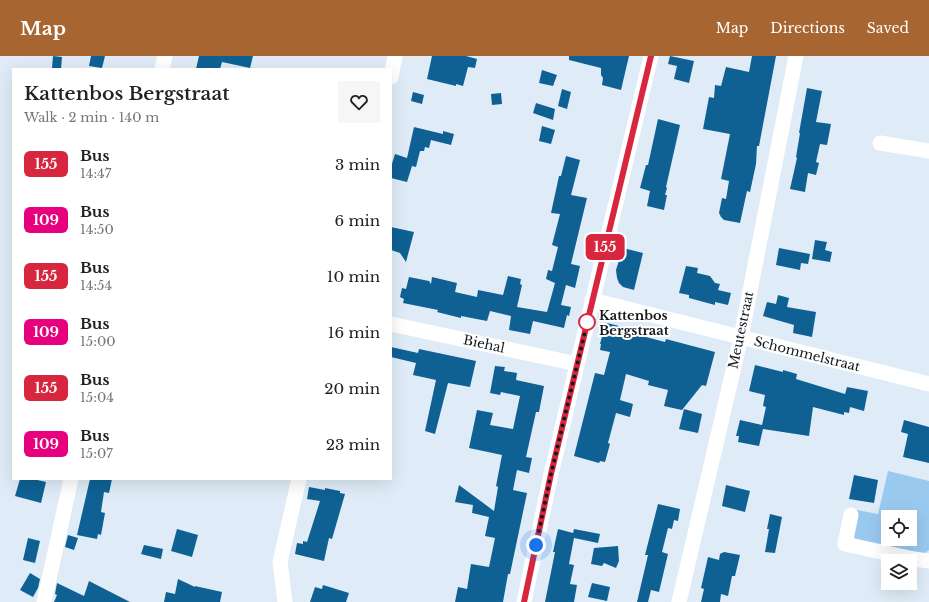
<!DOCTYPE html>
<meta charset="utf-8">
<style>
body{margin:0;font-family:"Libre Baskerville",serif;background:#f6f6f6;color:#222;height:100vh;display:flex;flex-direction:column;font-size:15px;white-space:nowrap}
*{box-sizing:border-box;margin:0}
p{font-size:13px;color:#767676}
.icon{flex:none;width:22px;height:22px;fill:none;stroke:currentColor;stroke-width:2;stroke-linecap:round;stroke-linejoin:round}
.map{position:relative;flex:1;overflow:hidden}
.sheet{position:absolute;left:12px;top:12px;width:380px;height:412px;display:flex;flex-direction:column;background:#fff;border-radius:0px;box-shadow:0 4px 16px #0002}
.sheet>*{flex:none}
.badge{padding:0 8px;border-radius:6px;font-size:14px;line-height:26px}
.tools{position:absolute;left:881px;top:454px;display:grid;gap:8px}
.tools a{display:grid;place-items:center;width:36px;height:36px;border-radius:0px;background:#fff;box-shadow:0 4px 16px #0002;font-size:20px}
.you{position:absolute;width:20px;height:20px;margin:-10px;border:3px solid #fff;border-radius:50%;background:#1a73e8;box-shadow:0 0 0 6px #1a73e833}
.map>.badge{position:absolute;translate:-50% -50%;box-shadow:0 0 0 2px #fff}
.round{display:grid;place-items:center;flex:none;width:42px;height:42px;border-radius:0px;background:#f6f6f6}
.headline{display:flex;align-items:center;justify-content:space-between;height:68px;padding:0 12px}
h1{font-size:19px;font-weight:600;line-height:30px}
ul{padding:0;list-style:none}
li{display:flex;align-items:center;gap:12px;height:56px;padding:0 12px}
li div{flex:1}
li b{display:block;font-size:15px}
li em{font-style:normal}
li .badge{min-width:44px;font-weight:700;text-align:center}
header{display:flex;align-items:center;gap:24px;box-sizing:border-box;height:56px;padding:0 20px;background:#a76631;color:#fff}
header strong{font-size:19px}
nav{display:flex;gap:22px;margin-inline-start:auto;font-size:14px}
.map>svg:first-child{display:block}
</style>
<header>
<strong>Map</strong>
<nav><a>Map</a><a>Directions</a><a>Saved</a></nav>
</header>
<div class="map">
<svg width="929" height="546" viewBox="0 0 929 546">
<rect width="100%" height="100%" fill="#dfecf7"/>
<path fill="#9ac9ef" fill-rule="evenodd" d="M888,415L929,425V494L924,498L856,484C849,476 855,463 857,454L878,458ZM888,461H910V483H888Z"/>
<g fill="#0f6194">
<path d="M53,0L62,1L61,13L52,12Z"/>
<path d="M91,0H105L102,12L89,10Z"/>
<path d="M199,0H253L250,12L222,6L220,13H196Z"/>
<path d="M432,0H466L477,3L475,12L468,11L463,30L456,28V30L427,23Z"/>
<path d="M569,0H629L621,34L602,29L603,22L601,19V12L569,4Z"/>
<path d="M670,0L694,5L689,27L674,23L677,10L668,8Z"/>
<path d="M752,0H776L759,90H757L756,108L750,136L747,135L740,167L724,164L721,161L719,157L722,142L726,143L729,125L721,123L730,78L703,73L709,41L714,42L715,29L721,30L726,11L749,16Z"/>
<path d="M542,14L557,19L553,30L539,27Z"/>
<path d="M807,32L822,35L816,66L831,68L827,89L820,88L816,106L819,107L816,119L808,117L805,136L790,133L797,102L796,101L800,77H799Z"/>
<path d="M562,33L571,36L567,53L558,50Z"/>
<path d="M413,36L424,39L422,48L411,45Z"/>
<path d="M501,37L502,48L492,49L491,38Z"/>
<path d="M536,47L555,53L553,64L533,57Z"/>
<path d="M658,63L680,69L666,131L667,132L665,139H667L664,154L647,150L650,135L640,132L646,109H648Z"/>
<path d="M542,70L555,74L551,88L539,85Z"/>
<path d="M414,71L443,78V75L454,78L451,89L431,84L429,92L425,91L424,95H420L416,111L412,110L407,126L391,122V111L395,98L407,102Z"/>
<path d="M566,100L580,104L571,139L587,142L571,208L580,210L575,232L566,229L561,249L571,251L569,260L567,259L564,272L533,265L530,278L509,274L511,260L490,255L487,265L461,260V262L437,256L438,254L403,247L404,243L400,241L402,232L406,233L409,221L429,225L431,228L432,221L457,227L455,236L477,241L478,234L503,239L508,220L521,223L520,228L522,229L517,251L547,256L555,227L546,223L548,214L552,215L558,191L552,189L560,158L551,157L559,120H561Z"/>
<path d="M391,171L414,176L406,206L400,197L391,194Z"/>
<path d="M815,184L827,186L825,194L832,196L830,206L812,203Z"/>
<path d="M623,192L643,197L634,234L623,231L619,227L617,222L616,214Z"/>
<path d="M779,192L810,198L808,208L801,207L800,214L776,209Z"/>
<path d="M686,210L698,212L697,217L710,220L715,227L720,228L718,234L731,237L728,249L715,246V249L689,242V239L679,237Z"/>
<path d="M778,239L789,242L787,251L816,256L812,281L793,277L794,269L763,260L767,246L776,248Z"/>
<path d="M607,267L643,276L642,280L665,286L666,283L715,296L706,330L702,329L682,354L664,350L668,334L648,329L649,325L626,318L620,344L633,348L630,361L616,357L608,387L610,388L605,406L600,405L599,407L574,400L595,317L604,319L610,296L600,294L601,288H600L604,273L605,274Z"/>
<path d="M391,291L418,297L419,293L476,305L470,331L448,327L435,378L425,375L436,324L413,319L416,307L391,301Z"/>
<path d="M755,309L783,316V314L797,318L796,323L845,338L847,331L868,335L864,355L850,351L849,357L844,356V359L813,351L809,380L763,373L759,390L738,386L739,380H736L740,364L762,369L766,351L763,350L765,339L749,335Z"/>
<path d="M495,310L505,311L504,315L517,317L516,324L544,330L539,356H536L526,401L532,402L529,417L517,414L513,434L527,437L510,518H508L503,546H455L458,531L467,533L471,508L489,511L495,482L485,480L489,461L472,457L473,449L455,446L459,429L494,455L498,431L496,430L502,399L469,392L477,354L493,357L490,369L513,373L520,340L501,336L500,339L490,337Z"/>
<path d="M684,353L702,358L698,377L679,373Z"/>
<path d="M904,364L929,371V407L903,401L908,378L901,376Z"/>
<path d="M854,419L878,424L874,447L849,443Z"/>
<path d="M20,423H33L46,426L41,447L15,440Z"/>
<path d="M90,423H112L109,437L104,436L101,456L105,457L101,479L98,478L97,483L77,479Z"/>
<path d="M726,429L750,435L745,456L722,450Z"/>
<path d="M309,431L325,434V432L340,435V437L345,438L332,483L329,482L324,505L295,498L297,487L303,488V485L307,486L320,445L307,443Z"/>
<path d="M658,448L680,453L678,465L674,464L672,473L668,472L662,496L668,498L659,536L651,534L648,546H637L648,499H645Z"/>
<path d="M770,458L782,461L775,497L765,496L769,473H767Z"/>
<path d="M177,473L198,479L192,501L171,495Z"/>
<path d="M558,473L573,477L574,473L600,478L598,487L574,482L569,508L574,509L570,528L577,529L574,546H545L555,496H553Z"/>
<path d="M68,479L78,482L74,494L65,491Z"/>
<path d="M28,482L40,485L35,507L23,504Z"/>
<path d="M144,489L163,493L161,503L141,498Z"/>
<path d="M618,490L619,505L616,512L604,507L602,510L591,508L594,492Z"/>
<path d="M724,496L740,499L735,520H732L728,540L721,538L720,546H701L704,533L701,532L708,501L719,504L720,498Z"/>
<path d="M30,517L40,523L38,532L33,541L20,534Z"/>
<path d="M178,523L195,531V530L222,536L220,546H164L166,536L175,538Z"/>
<path d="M89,525L130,546H54L57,539L55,538L57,527L84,540Z"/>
<path d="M592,527L610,531L607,545L588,541Z"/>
<path d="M323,529L349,537L346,546H310L315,531L322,533Z"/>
</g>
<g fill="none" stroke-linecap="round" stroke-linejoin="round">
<g stroke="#fff" stroke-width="15">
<path d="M162,13L165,0"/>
<path d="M391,21L395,0"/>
<path d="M880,87L929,95"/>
<path d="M592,244L929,328"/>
<path d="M391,268L577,308"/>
<path d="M851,459L845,488L914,503L929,505"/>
<path d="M44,546L71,423"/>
<path d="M285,546L280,506L299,423"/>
<path d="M524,546L551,418L651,0"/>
<path d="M679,546L741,281L796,0"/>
</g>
</g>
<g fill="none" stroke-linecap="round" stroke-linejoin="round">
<defs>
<path id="line" d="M524,546L551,418L651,0"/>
</defs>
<use href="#line" stroke="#fff" stroke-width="9"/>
<use href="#line" stroke="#d7263d" stroke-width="6"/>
<path stroke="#15191d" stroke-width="4" stroke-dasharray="0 7.2" d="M536,489L551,418L589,259L587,266"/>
</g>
<circle fill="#fff" stroke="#d7263d" stroke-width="2" cx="587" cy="266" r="8"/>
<g text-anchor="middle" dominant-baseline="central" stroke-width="4" stroke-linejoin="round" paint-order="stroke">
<g font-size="13" font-weight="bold" fill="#15191d" stroke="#fff" text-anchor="start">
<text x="599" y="259">Kattenbos<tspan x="599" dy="15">Bergstraat</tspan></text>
</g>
<g font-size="13" fill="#15191d" stroke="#fff">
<text transform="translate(741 274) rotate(-78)">Meutestraat</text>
<text transform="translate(484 288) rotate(12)">Biehal</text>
<text transform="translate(807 298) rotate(14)">Schommelstraat</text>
</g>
</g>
</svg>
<div class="tools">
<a><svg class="icon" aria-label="locate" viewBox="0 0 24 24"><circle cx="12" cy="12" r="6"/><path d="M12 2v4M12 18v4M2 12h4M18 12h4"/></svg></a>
<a><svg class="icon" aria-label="layers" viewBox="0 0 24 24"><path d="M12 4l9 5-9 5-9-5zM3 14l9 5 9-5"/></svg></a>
</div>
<div class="you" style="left:536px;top:489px"></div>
<b class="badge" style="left:605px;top:191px;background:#d7263d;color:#fff">155</b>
<section class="sheet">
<div class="headline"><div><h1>Kattenbos Bergstraat</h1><p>Walk · 2 min · 140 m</p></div><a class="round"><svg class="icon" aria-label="heart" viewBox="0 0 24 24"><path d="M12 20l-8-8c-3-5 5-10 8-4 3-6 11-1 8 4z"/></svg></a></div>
<ul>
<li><span class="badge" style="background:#d7263d;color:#fff">155</span><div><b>Bus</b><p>14:47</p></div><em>3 min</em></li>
<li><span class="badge" style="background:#e6007e;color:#fff">109</span><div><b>Bus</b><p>14:50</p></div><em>6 min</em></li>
<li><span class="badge" style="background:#d7263d;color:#fff">155</span><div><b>Bus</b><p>14:54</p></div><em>10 min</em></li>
<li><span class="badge" style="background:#e6007e;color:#fff">109</span><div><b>Bus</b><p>15:00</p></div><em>16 min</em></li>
<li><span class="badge" style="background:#d7263d;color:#fff">155</span><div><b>Bus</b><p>15:04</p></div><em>20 min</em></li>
<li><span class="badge" style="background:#e6007e;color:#fff">109</span><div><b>Bus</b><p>15:07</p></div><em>23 min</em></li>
</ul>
</section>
</div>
